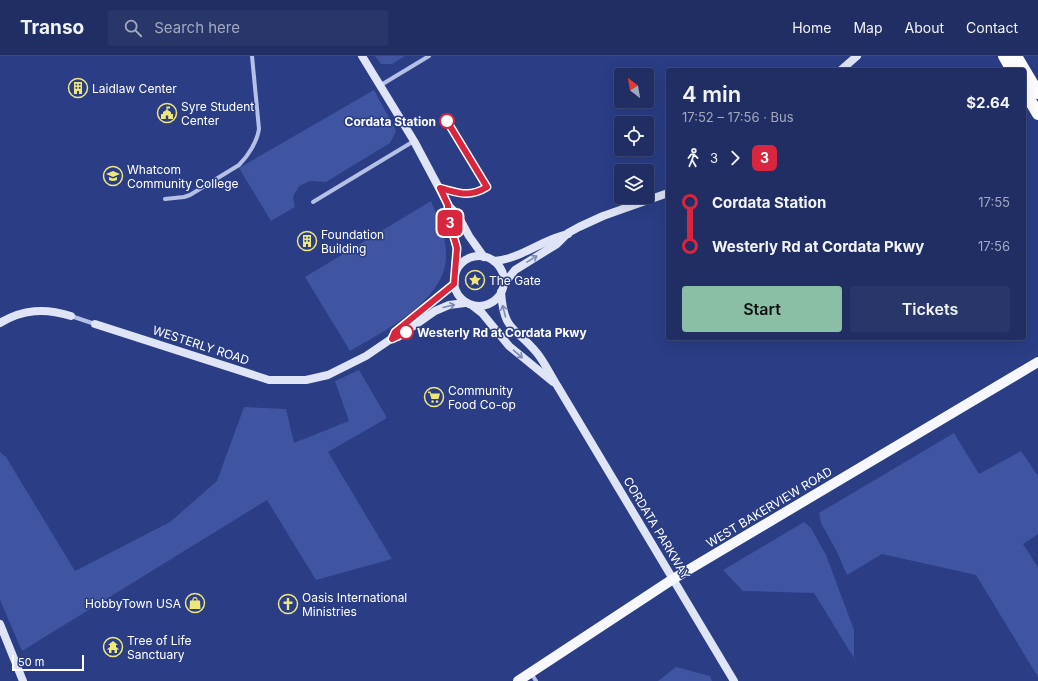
<!DOCTYPE html>
<meta charset="utf-8">
<style>
body{margin:0;font-family:Inter,sans-serif;background:#28366a;color:#f1f3f6;height:100vh;display:flex;flex-direction:column;font-size:15px;white-space:nowrap}
*{box-sizing:border-box;margin:0}
p{font-size:13px;color:#a2a8bf}
.icon{flex:none;width:22px;height:22px;fill:none;stroke:currentColor;stroke-width:2;stroke-linecap:round;stroke-linejoin:round}
.map{position:relative;flex:1;overflow:hidden}
.side{position:absolute;left:666px;top:12px;width:360px;height:272px;display:flex;flex-direction:column;background:#202e64;border-radius:4px;box-shadow:0 4px 16px #0002,0 0 0 1px #3d4a78}
.side>*{flex:none}
.badge{padding:0 8px;border-radius:6px;font-size:14px;line-height:26px}
.needle{width:26px;rotate:329deg}
.buttons{position:absolute;left:614px;top:12px;display:grid;gap:8px}
.buttons a{display:grid;place-items:center;width:40px;height:40px;border-radius:4px;background:#202e64;box-shadow:0 4px 16px #0002,0 0 0 1px #3d4a78;font-size:20px}
.scale{position:absolute;left:12px;bottom:10px;width:72px;box-sizing:border-box;padding-left:4px;border:2px solid #fff;border-top:0;font-size:11px;line-height:14px;white-space:nowrap;color:#fff;-webkit-text-stroke:3px #2a3d85;paint-order:stroke}
.map>.badge{position:absolute;translate:-50% -50%;box-shadow:0 0 0 2px #fff}
.legs{display:flex;align-items:center;gap:6px;height:44px;padding:0 16px;font-size:13px}
.legs p{margin-inline-start:auto}
.overview{display:flex;align-items:center;justify-content:space-between;height:68px;padding:0 16px}
h1{font-size:22px;font-weight:600;line-height:30px}
.cta{display:flex;gap:8px;margin-top:auto;padding:8px 16px}
.cta a{flex:1;height:46px;border-radius:4px;background:#8abfa5;color:#111;font-size:16px;font-weight:600;line-height:46px;text-align:center}
.cta a+a{background:#28366a;color:#f1f3f6}
ul{padding:0 16px;list-style:none}
li{display:flex;align-items:center;gap:14px;height:44px;font-size:15px}
li i{display:grid;place-items:center;width:6px;height:100%;margin:0 5px;background:currentColor}
li i::after{content:'';width:10px;height:10px;margin:-5px;border:3px solid;border-radius:50%;background:#202e64}
li p{margin-inline-start:auto}
li:first-child i{background:linear-gradient(#0000 50%,currentColor 0)}
li:last-child i{background:linear-gradient(currentColor 50%,#0000 0)}
header{display:flex;align-items:center;gap:24px;box-sizing:border-box;height:56px;padding:0 20px;background:#202e64;border-bottom:1px solid #3d4a78}
header strong{font-size:19px}
nav{display:flex;gap:22px;margin-inline-start:auto;font-size:14px}
.search{width:280px;height:36px;background:#28366a;display:flex;align-items:center;gap:10px;box-sizing:border-box;padding:0 14px;border-radius:4px;color:#a2a8bf;font-size:15px}
.map>svg:first-child{display:block}
</style>
<header>
<strong>Transo</strong>
<div class="search"><svg class="icon" aria-label="search" viewBox="0 0 24 24"><circle cx="10" cy="10" r="6"/><path d="M15 15l6 6"/></svg>Search here</div>
<nav><a>Home</a><a>Map</a><a>About</a><a>Contact</a></nav>
</header>
<div class="map">
<svg width="1038" height="625" viewBox="0 0 1038 625">
<rect width="100%" height="100%" fill="#2a3d85"/>
<g fill="#3f55a1">
<path d="M375,0H405L392,8H381Z"/>
<path d="M374,34L396,75L390,87L326,126L310,125L299,130L293,141L295,151L271,165L239,112Z"/>
<path d="M431,145C438,163 447,181 446,201C445,245 383,276 350,295L305,221Z"/>
<path d="M359,314L387,362L328,396L392,503L316,524L267,444L22,595L0,544V396L6,401L75,515L170,466L217,425L244,351L286,353L294,387L349,365L335,325Z"/>
<path d="M954,377L979,418L1021,395L1038,420V478L1023,488L1038,511V621L976,519L882,498L847,519L836,494L821,467L819,457Z"/>
<path d="M804,466L811,472L826,499L854,574V602L814,537L743,535L723,514Z"/>
<path d="M676,611L710,620L712,625H658Z"/>
</g>
<g fill="none" stroke-linecap="round" stroke-linejoin="round">
<g stroke="#b5c0e7" stroke-width="4">
<path d="M381,29L429,0"/>
<path d="M165,143L184,141L190,139L239,109C248,100 257,86 259,73L252,0"/>
<path d="M313,146L414,85"/>
<path d="M71,260L95,268"/>
<path d="M531,617L536,625"/>
</g>
<g stroke="#dfe4f7" stroke-width="8">
<path d="M362,0L414,85L448,149L457,158L469,180L484,201"/>
<path d="M841,14L857,0"/>
<path d="M448,149V161L457,192L455,215"/>
<circle cx="479" cy="225" r="25"/>
<path d="M494,205C521,203 541,184 568,178"/>
<path d="M503,229L515,214L557,188L568,177L579,171L603,160L668,137"/>
<path d="M501,236C504,277 515,270 537,297C545,307 551,320 558,331L734,625"/>
<path d="M473,250L482,257L509,290L553,326"/>
<path d="M0,267C23,253 45,252 71,260"/>
<path d="M95,268L269,324H306L328,319L366,300L391,283L398,281L435,255L449,249L465,247"/>
<path d="M391,283L395,276L454,228"/>
<path d="M0,568L23,625"/>
</g>
<path stroke="#f7f8fe" stroke-width="10" d="M518,625L673,523L1038,306"/>
<g stroke="#fff" stroke-width="12">
<path d="M1004,0L1012,14"/>
<path d="M1016,0L1038,37"/>
<path d="M1024,34L1038,58"/>
</g>
</g>
<defs><path id="oneway-shaft" d="M-6 0H5M1.5-3L5.5 0L1.5 3" fill="none" stroke-width="1.6" stroke-linecap="round" stroke-linejoin="round"/></defs>
<g stroke="#7b88b8">
<use href="#oneway-shaft" transform="translate(532 203) rotate(-31)"/>
<use href="#oneway-shaft" transform="translate(449 250) rotate(-14)"/>
<use href="#oneway-shaft" transform="translate(504 255) rotate(-104)"/>
<use href="#oneway-shaft" transform="translate(518 298) rotate(41)"/>
</g>
<g fill="none" stroke-linecap="round" stroke-linejoin="round">
<defs>
<path id="line-1" d="M406,276L392,283L395,276L454,228L457,192L448,161V149L440,132C459,137 469,142 487,131L447,65"/>
</defs>
<use href="#line-1" stroke="#fff" stroke-width="9"/>
<use href="#line-1" stroke="#d7263d" stroke-width="6"/>
</g>
<defs>
<symbol id="building-ring" viewBox="-11 -11 22 22"><circle r="9.5" fill="#2a3d85" stroke="#ede77d" stroke-width="1.5"/><path d="M-4-6H4V6H1V3H-1V6H-4ZM-2.5-4.3h1.7v1.8h-1.7ZM.8-4.3h1.7v1.8H.8ZM-2.5-1h1.7V.8h-1.7ZM.8-1h1.7V.8H.8Z" fill="#ede77d"/></symbol>
<symbol id="civic-ring" viewBox="-11 -11 22 22"><circle r="9.5" fill="#2a3d85" stroke="#ede77d" stroke-width="1.5"/><path d="M-.6-6.5H3V-4.5H.6V-3L4-1V1h2V6H-6V1h2V-1L-.6-3ZM-1.2 2.5V6h2.4V2.5Z" fill="#ede77d"/></symbol>
<symbol id="university-ring" viewBox="-11 -11 22 22"><circle r="9.5" fill="#2a3d85" stroke="#ede77d" stroke-width="1.5"/><path d="M0-5L7-2L0 1L-7-2ZM-4 1L0 2.5L4 1V4Q0 6-4 4Z" fill="#ede77d"/></symbol>
<symbol id="sight-ring" viewBox="-11 -11 22 22"><circle r="9.5" fill="#2a3d85" stroke="#ede77d" stroke-width="1.5"/><path d="M0-6L1.8-2.2L6-1.7L2.9 1.2L3.7 5.4L0 3.3L-3.7 5.4L-2.9 1.2L-6-1.7L-1.8-2.2Z" fill="#ede77d"/></symbol>
<symbol id="supermarket-ring" viewBox="-11 -11 22 22"><circle r="9.5" fill="#2a3d85" stroke="#ede77d" stroke-width="1.5"/><path d="M-6-5.5h2.5l.6 2H6L4.5 2H-2.5L-4.4-4H-6ZM-1.5 3.2a1.3 1.3 0 1 0 .1 0ZM3 3.2a1.3 1.3 0 1 0 .1 0Z" fill="#ede77d"/></symbol>
<symbol id="shop-ring" viewBox="-11 -11 22 22"><circle r="9.5" fill="#2a3d85" stroke="#ede77d" stroke-width="1.5"/><path d="M-5-2.5h2.3a2.7 3.5 0 0 1 5.4 0H5L5.5 6h-11ZM-1.5-2.5h3a1.5 2.3 0 0 0-3 0Z" fill="#ede77d"/></symbol>
<symbol id="church-ring" viewBox="-11 -11 22 22"><circle r="9.5" fill="#2a3d85" stroke="#ede77d" stroke-width="1.5"/><path d="M-1.2-6h2.4v3.5h3.3v2.4h-3.3V6h-2.4V-.1h-3.3v-2.4h3.3Z" fill="#ede77d"/></symbol>
<symbol id="temple-ring" viewBox="-11 -11 22 22"><circle r="9.5" fill="#2a3d85" stroke="#ede77d" stroke-width="1.5"/><path d="M0-6L5-2H3V0L6.5 2.5H4V6H1.5V3h-3V6H-4V2.5H-6.5L-3 0V-2H-5Z" fill="#ede77d"/></symbol>
</defs>
<g fill-rule="evenodd">
<use href="#building-ring" x="67" y="21" width="22" height="22"/>
<use href="#civic-ring" x="156" y="46" width="22" height="22"/>
<use href="#university-ring" x="102" y="109" width="22" height="22"/>
<use href="#building-ring" x="296" y="174" width="22" height="22"/>
<use href="#sight-ring" x="464" y="213" width="22" height="22"/>
<use href="#supermarket-ring" x="423" y="330" width="22" height="22"/>
<use href="#shop-ring" x="184" y="536" width="22" height="22"/>
<use href="#church-ring" x="277" y="537" width="22" height="22"/>
<use href="#temple-ring" x="102" y="580" width="22" height="22"/>
</g>
<g fill="#fff" stroke="#d7263d" stroke-width="2">
<circle cx="447" cy="65" r="7"/>
<circle cx="406" cy="276" r="7"/>
</g>
<g text-anchor="middle" dominant-baseline="central" stroke-width="3" stroke-linejoin="round" paint-order="stroke">
<g font-size="12" fill="#fff" stroke="#2a3d85" text-anchor="start">
<text x="92" y="32">Laidlaw Center</text>
<text x="181" y="50">Syre Student<tspan x="181" dy="14">Center</tspan></text>
<text x="127" y="113">Whatcom<tspan x="127" dy="14">Community College</tspan></text>
<text x="321" y="178">Foundation<tspan x="321" dy="14">Building</tspan></text>
<text x="489" y="224">The Gate</text>
<text x="448" y="334">Community<tspan x="448" dy="14">Food Co-op</tspan></text>
<text x="302" y="541">Oasis International<tspan x="302" dy="14">Ministries</tspan></text>
<text x="181" y="547" text-anchor="end">HobbyTown USA</text>
<text x="127" y="584">Tree of Life<tspan x="127" dy="14">Sanctuary</tspan></text>
</g>
<g font-size="12" font-weight="bold" fill="#fff" stroke="#2a3d85" text-anchor="end">
<text x="436" y="65">Cordata Station</text>
<text x="417" y="276" text-anchor="start">Westerly Rd at Cordata Pkwy</text>
</g>
<g font-size="12" fill="#fff" stroke="#2a3d85">
<text transform="translate(201 289) rotate(18)">WESTERLY ROAD</text>
<text transform="translate(769 451) rotate(-31)">WEST BAKERVIEW ROAD</text>
<text transform="translate(657 472) rotate(59)">CORDATA PARKWAY</text>
</g>
</g>
</svg>
<div class="buttons">
<a><svg class="needle" viewBox="-14 -14 28 28"><path d="M0-13l5 13h-10z" fill="#e53935"/><path d="M0 13l5-13h-10z" fill="#a2a8bf"/></svg></a>
<a><svg class="icon" aria-label="locate" viewBox="0 0 24 24"><circle cx="12" cy="12" r="6"/><path d="M12 2v4M12 18v4M2 12h4M18 12h4"/></svg></a>
<a><svg class="icon" aria-label="layers" viewBox="0 0 24 24"><path d="M12 4l9 5-9 5-9-5zM3 14l9 5 9-5"/></svg></a>
</div>
<div class="scale">50 m</div>
<b class="badge" style="left:450px;top:167px;background:#d7263d;color:#fff">3</b>
<section class="side">
<div class="overview"><div><h1>4 min</h1><p>17:52 – 17:56 · Bus</p></div><b>$2.64</b></div>
<div class="legs"><svg class="icon" aria-label="walk" viewBox="0 0 24 24"><circle cx="13" cy="4" r="2"/><path d="M13 8l-2 6 4 7M11 14l-3 7M7 12l3-4h3l4 4"/></svg>3<svg class="icon" aria-label="forward" viewBox="0 0 24 24"><path d="M9 5l7 7-7 7"/></svg><b class="badge" style="background:#d7263d;color:#fff">3</b></div>
<ul>
<li><i style="color:#d7263d"></i><b>Cordata Station</b><p>17:55</p></li>
<li><i style="color:#d7263d"></i><b>Westerly Rd at Cordata Pkwy</b><p>17:56</p></li>
</ul>
<div class="cta"><a>Start</a><a>Tickets</a></div>
</section>
</div>
